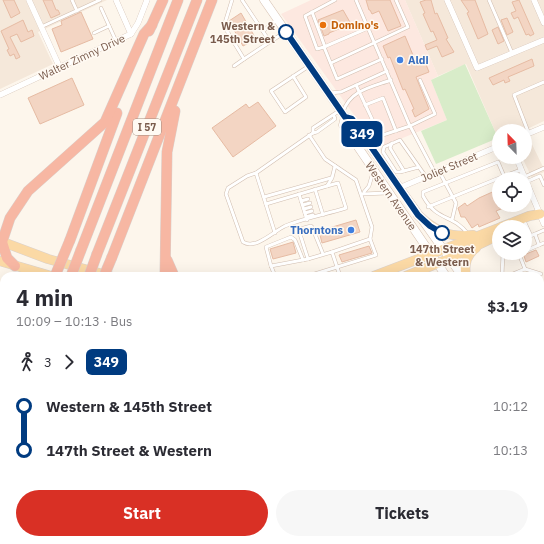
<!DOCTYPE html>
<meta charset="utf-8">
<style>
body{margin:0;font-family:"IBM Plex Sans",sans-serif;background:#f7f7f7;color:#2b2b33;height:100vh;display:flex;flex-direction:column;font-size:15px;white-space:nowrap}
*{box-sizing:border-box;margin:0}
p{font-size:13px;color:#7c7c81}
.icon{flex:none;width:22px;height:22px;fill:none;stroke:currentColor;stroke-width:2;stroke-linecap:round;stroke-linejoin:round}
.map{position:relative;flex:1;overflow:hidden}
.drawer{position:absolute;left:0px;top:272px;width:544px;height:272px;display:flex;flex-direction:column;background:#fff;border-radius:12px 12px 0 0;box-shadow:0 4px 16px #0002}
.drawer>*{flex:none}
.badge{padding:0 8px;border-radius:6px;font-size:14px;line-height:26px}
.needle{width:26px;rotate:337deg}
.buttons{position:absolute;left:492px;top:124px;display:grid;gap:8px}
.buttons a{display:grid;place-items:center;width:40px;height:40px;border-radius:50%;background:#fff;box-shadow:0 4px 16px #0002;font-size:20px}
.map>.badge{position:absolute;translate:-50% -50%;box-shadow:0 0 0 2px #fff}
.legs{display:flex;align-items:center;gap:6px;height:44px;padding:0 16px;font-size:13px}
.legs p{margin-inline-start:auto}
.head{display:flex;align-items:center;justify-content:space-between;height:68px;padding:0 16px}
h1{font-size:22px;font-weight:700;line-height:30px}
.primary-button{display:flex;gap:8px;margin-top:auto;padding:8px 16px}
.primary-button a{flex:1;height:46px;border-radius:24px;background:#d93025;color:#fff;font-size:16px;font-weight:700;line-height:46px;text-align:center}
.primary-button a+a{background:#f7f7f7;color:#2b2b33}
ul{padding:0 16px;list-style:none}
li{display:flex;align-items:center;gap:14px;height:44px;font-size:15px}
li i{display:grid;place-items:center;width:6px;height:100%;margin:0 5px;background:currentColor}
li i::after{content:'';width:10px;height:10px;margin:-5px;border:3px solid;border-radius:50%;background:#fff}
li p{margin-inline-start:auto}
li:first-child i{background:linear-gradient(#0000 50%,currentColor 0)}
li:last-child i{background:linear-gradient(currentColor 50%,#0000 0)}
.map>svg:first-child{display:block}
</style>
<div class="map">
<svg width="544" height="544" viewBox="0 0 544 544">
<rect width="100%" height="100%" fill="#fdf6ec"/>
<g fill="#f5e8da">
<path d="M0,0H107L38,32L53,64L0,89Z"/>
<path d="M405,0H544V121L525,130L544,169V172L532,178L522,157H525V131H499L498,138L466,64L438,76Z"/>
<path d="M192,540H463L465,544H194Z"/>
</g>
<path fill="#fde8e0" d="M311,0H405L438,76L431,80L447,120L378,148L281,14Z"/>
<g fill="#d8ecc9">
<path d="M465,64L498,138L436,164L421,131L447,120L431,80Z"/>
<path d="M540,411L544,417V544H465L463,540H540Z"/>
</g>
<g fill="#f3d5c3" stroke="#e6bba3">
<path d="M3,0H14L20,13L11,18Z"/>
<path d="M43,0H52L56,10H58L60,14L51,18Z"/>
<path d="M366,0H390L401,26L388,31L379,11L372,14L370,10H369Z"/>
<path d="M426,0H431L435,14L437,13L448,38L446,39L454,52L442,57L437,46L427,50L425,45L437,40L433,31L431,32L423,14L425,13L420,2Z"/>
<path d="M461,0H475L488,34L478,39L467,13L469,12Z"/>
<path d="M519,0L534,34L530,36L529,34L526,35L518,17L514,19L511,13L516,11L512,2Z"/>
<path d="M343,10L351,24L329,33V34L324,36L318,20Z"/>
<path d="M81,12L93,39L61,52L52,29L62,25L61,21Z"/>
<path d="M241,13L256,39L243,46L229,21Z"/>
<path d="M507,18L513,32L507,35L501,20Z"/>
<path d="M23,20L28,32L32,30L34,36L21,42L17,34L10,37L20,57L16,59L14,54L10,56L7,50L9,49L1,31Z"/>
<path d="M498,27L504,41L498,44L492,30Z"/>
<path d="M405,36L415,60L423,57L429,72L416,77L429,109L415,117L412,110L414,109L405,89L403,90L390,57L388,58L383,46Z"/>
<path d="M532,59L534,66L508,77L510,81L505,83L504,80L493,85L489,78Z"/>
<path d="M72,78L84,105L40,124L28,98Z"/>
<path d="M258,102L276,126L233,157L212,128L246,104L249,108Z"/>
<path d="M499,189V205H511L496,211L500,218L479,227L478,224L472,228L465,217H461L458,208L465,203L467,206L479,198Z"/>
<path d="M356,220L360,232L322,243L319,231Z"/>
<path d="M293,242L296,253L273,259L270,249Z"/>
<path d="M369,246L372,253L342,262L339,255Z"/>
<path d="M536,250L539,256L526,262L523,253L526,254Z"/>
</g>
<g fill="none" stroke-linecap="round" stroke-linejoin="round">
<defs>
<g id="service">
<path d="M72,0L77,11"/>
<path d="M232,0L224,26L244,59L285,32"/>
<path d="M242,0L270,42"/>
<path d="M335,0L305,16L317,49L324,47L337,79L382,59"/>
<path d="M356,0L409,124L435,173"/>
<path d="M489,0L512,53"/>
<path d="M101,8L116,41"/>
<path d="M312,12L325,47"/>
<path d="M41,27L100,0"/>
<path d="M263,31L277,20"/>
<path d="M94,33L109,26"/>
<path d="M324,47L368,28"/>
<path d="M331,63L408,27L396,0"/>
<path d="M234,66L244,59"/>
<path d="M293,76L306,97L285,112L271,91L309,66"/>
<path d="M356,85L380,136L410,126L435,114L420,80"/>
<path d="M329,93L341,92L387,71"/>
<path d="M365,105L383,98L396,131"/>
<path d="M343,112C350,90 372,87 391,80"/>
<path d="M313,133V128L339,111"/>
<path d="M529,134L514,95L544,82"/>
<path d="M392,143L390,148L404,171"/>
<path d="M419,167L400,172H396L383,152L384,147L400,140L426,177"/>
<path d="M439,171L456,203L452,220"/>
<path d="M256,173L275,233"/>
<path d="M504,176L521,170"/>
<path d="M524,177L544,168"/>
<path d="M526,182L540,176L544,185"/>
<path d="M327,186L338,183L346,208C327,214 304,218 285,226C274,231 256,250 243,242L226,194L228,188L247,176L256,173L313,133L317,132L335,119L334,116"/>
<path d="M315,189L323,215"/>
<path d="M364,192L369,186L373,172"/>
<path d="M299,194L307,220"/>
<path d="M362,194L387,193"/>
<path d="M264,197L331,178"/>
<path d="M301,201L308,199"/>
<path d="M266,204L327,186L332,178L335,166"/>
<path d="M303,205L310,203"/>
<path d="M428,207L504,176L498,162L423,192V196C437,222 453,214 468,234"/>
<path d="M304,209L311,207"/>
<path d="M305,213L312,211"/>
<path d="M306,217L313,215"/>
<path d="M525,223L531,236"/>
<path d="M535,234L544,230"/>
<path d="M525,238L535,234L539,245L544,243"/>
<path d="M525,251L539,245"/>
<path d="M512,253L514,256L520,253"/>
<path d="M519,254L525,269"/>
<path d="M308,259L299,231L300,229L311,226L312,227L323,254"/>
<path d="M271,266L266,247L291,237L295,240L303,260"/>
<path d="M275,276L271,266L308,259L332,252"/>
<path d="M308,276L376,255L370,239L372,227L356,180L325,159L309,135"/>
<path d="M342,276L339,273L332,252L370,239"/>
<path d="M502,276L503,253"/>
<path d="M508,276L525,269L541,274"/>
<path d="M540,325L544,331"/>
<path d="M67,540L69,544"/>
<path d="M205,540L207,544"/>
<path d="M291,540L293,544"/>
</g>
<g id="minor">
<path d="M29,0L60,68"/>
<path d="M116,0L131,34"/>
<path d="M447,0L477,68L544,40"/>
<path d="M534,0L544,23"/>
<path d="M0,95L131,34L138,23L147,0"/>
<path d="M525,135L544,127"/>
<path d="M516,157L544,224"/>
<path d="M399,188L499,146"/>
<path d="M540,387L544,386"/>
<path d="M28,540L38,542L44,540"/>
<path d="M247,540L249,544"/>
<path d="M334,540L336,544"/>
<path d="M420,540L422,544"/>
</g>
<g id="secondary">
<path d="M264,0L345,117L351,119L462,276"/>
<path d="M345,117L343,125L446,276"/>
<path d="M540,400L544,405"/>
</g>
<g id="primary">
<path d="M418,215C435,231 449,238 473,235"/>
<path d="M501,227L529,216L540,214"/>
<path d="M0,241L48,259L110,276"/>
<path d="M0,261L51,276"/>
<path d="M374,276L499,228"/>
<path d="M406,276L451,258L499,235"/>
<path d="M466,276C464,265 466,255 476,248"/>
</g>
<g id="motorway">
<path d="M149,31L163,0"/>
<path d="M70,240L117,113"/>
<path d="M2,242L7,258L15,266"/>
<path d="M0,248L10,218L28,191L105,122L144,34L152,25"/>
<path d="M81,250L178,0"/>
<path d="M97,254L197,0"/>
<path d="M112,257L212,0"/>
<path d="M167,260L174,276"/>
<path d="M165,276L167,152L175,111"/>
<path d="M0,412L4,403"/>
<path d="M0,460L4,450"/>
<path d="M0,502L4,492"/>
<path d="M1,544L4,536"/>
</g>
</defs>
<use href="#service" stroke="#d1beb0" stroke-width="4"/>
<use href="#minor" stroke="#d1beb0" stroke-width="6"/>
<use href="#secondary" stroke="#d6c0b0" stroke-width="9"/>
<use href="#primary" stroke="#dad1cd" stroke-width="10"/>
<use href="#motorway" stroke="#dad1cd" stroke-width="11"/>
<use href="#service" stroke="#fff" stroke-width="3"/>
<use href="#minor" stroke="#fff" stroke-width="5.5"/>
<use href="#secondary" stroke="#fff" stroke-width="8"/>
<use href="#primary" stroke="#fbd9a5" stroke-width="9"/>
<use href="#motorway" stroke="#f7b7a3" stroke-width="10"/>
<defs>
<g id="motorway-bridge">
<path d="M55,276L70,240"/>
<path d="M71,276L81,250"/>
<path d="M89,276L97,254"/>
<path d="M104,276L112,257"/>
</g>
</defs>
<use href="#motorway-bridge" stroke="#dad1cd" stroke-width="11" stroke-linecap="butt"/>
<use href="#motorway-bridge" stroke="#f7b7a3" stroke-width="10"/>
</g>
<g fill="none" stroke-linecap="round" stroke-linejoin="round">
<defs>
<path id="line-1" d="M286,32L345,117L352,119L418,215L430,226L442,233"/>
</defs>
<use href="#line-1" stroke="#fff" stroke-width="9"/>
<use href="#line-1" stroke="#003b80" stroke-width="6"/>
</g>
<circle fill="#e8710a" stroke="#fffaf3" stroke-width="1.5" cx="323" cy="25" r="4"/>
<g fill="#fff" stroke="#003b80" stroke-width="2">
<circle cx="286" cy="32" r="7"/>
<circle cx="442" cy="233" r="7"/>
</g>
<g fill="#3f7fe0" stroke="#fffaf3" stroke-width="1.5">
<circle cx="400" cy="60" r="4"/>
<circle cx="351" cy="230" r="4"/>
</g>
<g text-anchor="middle" dominant-baseline="central" stroke-width="3" stroke-linejoin="round" paint-order="stroke">
<rect fill="#fffaf3" stroke="#a28b7f" stroke-width="1" x="133" y="119" width="28" height="16" rx="3"/>
<g font-size="10" font-weight="bold" fill="#7a5c4d">
<text x="147" y="127">I 57</text>
</g>
<g font-size="11" font-weight="bold" fill="#c56008" stroke="#fffaf3" text-anchor="start">
<text x="331" y="25">Domino's</text>
</g>
<g font-size="11" font-weight="bold" fill="#7a5c4d" stroke="#fffaf3" text-anchor="end">
<text x="275" y="26">Western &amp;<tspan x="275" dy="13">145th Street</tspan></text>
<text x="442" y="249" text-anchor="middle">147th Street<tspan x="442" dy="13">&amp; Western</tspan></text>
</g>
<g font-size="11" fill="#7a5c4d" stroke="#fffaf3">
<text transform="translate(82 57) rotate(-25)">Walter Zimny Drive</text>
<text transform="translate(449 167) rotate(-23)">Joliet Street</text>
<text transform="translate(391 196) rotate(55)">Western Avenue</text>
</g>
<g font-size="11" font-weight="bold" fill="#366cbe" stroke="#fffaf3" text-anchor="start">
<text x="408" y="60">Aldi</text>
<text x="343" y="230" text-anchor="end">Thorntons</text>
</g>
</g>
</svg>
<div class="buttons">
<a><svg class="needle" viewBox="-14 -14 28 28"><path d="M0-13l5 13h-10z" fill="#e53935"/><path d="M0 13l5-13h-10z" fill="#7c7c81"/></svg></a>
<a><svg class="icon" aria-label="locate" viewBox="0 0 24 24"><circle cx="12" cy="12" r="6"/><path d="M12 2v4M12 18v4M2 12h4M18 12h4"/></svg></a>
<a><svg class="icon" aria-label="layers" viewBox="0 0 24 24"><path d="M12 4l9 5-9 5-9-5zM3 14l9 5 9-5"/></svg></a>
</div>
<b class="badge" style="left:362px;top:134px;background:#003b80;color:#fff">349</b>
<section class="drawer">
<div class="head"><div><h1>4 min</h1><p>10:09 – 10:13 · Bus</p></div><b>$3.19</b></div>
<div class="legs"><svg class="icon" aria-label="walk" viewBox="0 0 24 24"><circle cx="13" cy="4" r="2"/><path d="M13 8l-2 6 4 7M11 14l-3 7M7 12l3-4h3l4 4"/></svg>3<svg class="icon" aria-label="forward" viewBox="0 0 24 24"><path d="M9 5l7 7-7 7"/></svg><b class="badge" style="background:#003b80;color:#fff">349</b></div>
<ul>
<li><i style="color:#003b80"></i><b>Western &amp; 145th Street</b><p>10:12</p></li>
<li><i style="color:#003b80"></i><b>147th Street &amp; Western</b><p>10:13</p></li>
</ul>
<div class="primary-button"><a>Start</a><a>Tickets</a></div>
</section>
</div>
